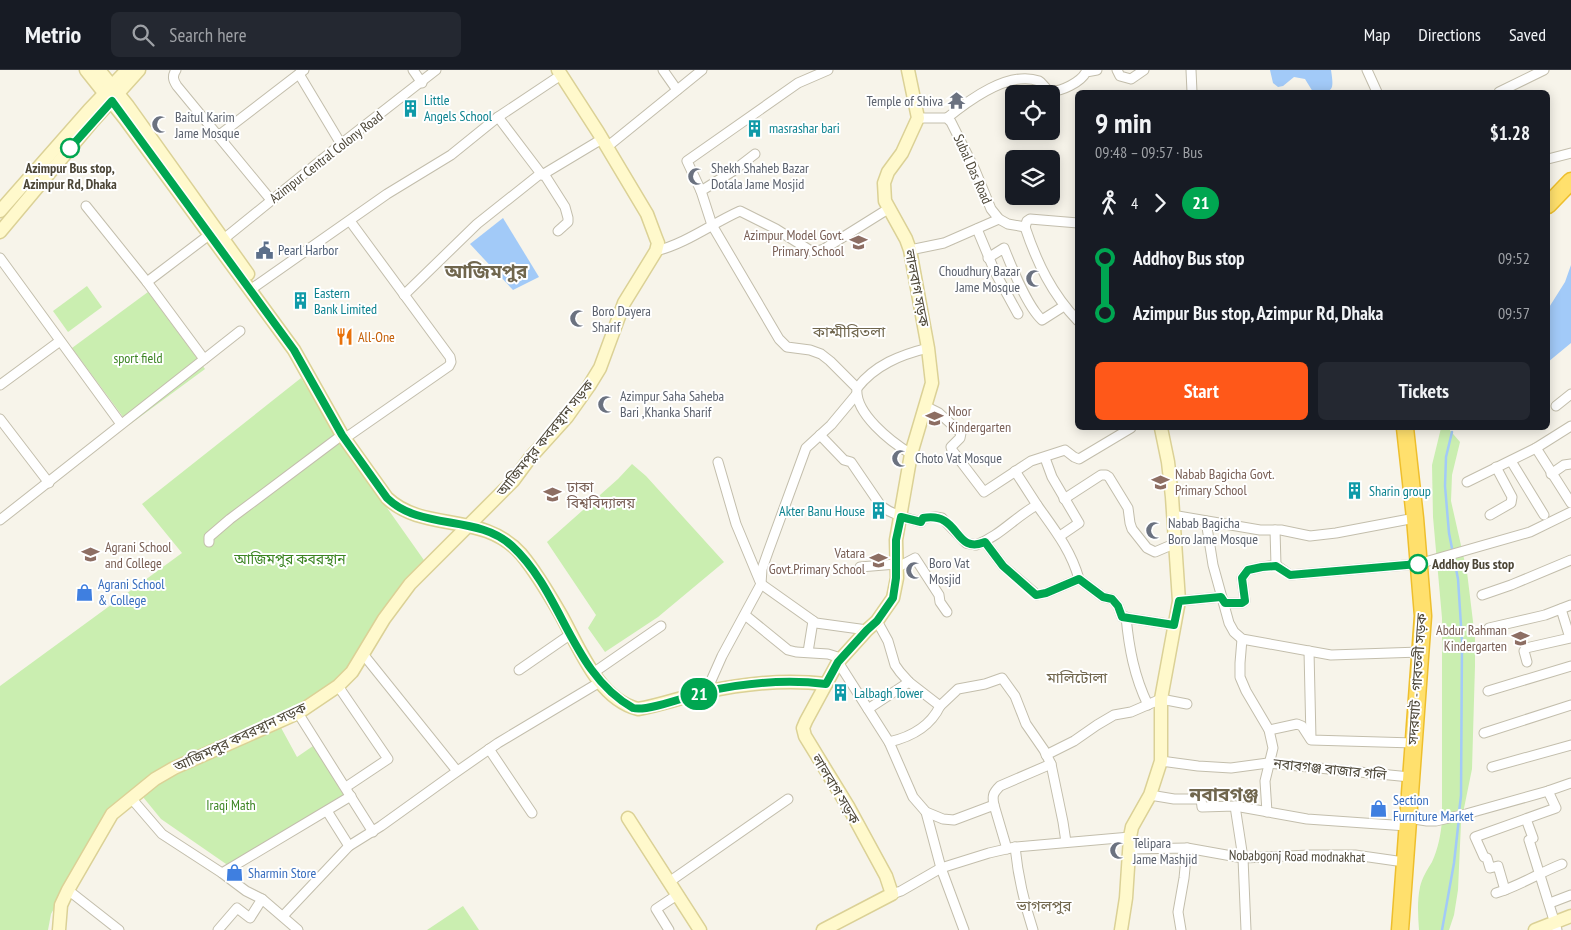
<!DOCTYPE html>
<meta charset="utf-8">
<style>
body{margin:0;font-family:"PT Sans Narrow","Noto Sans Bengali",sans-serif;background:#242831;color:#f1f3f6;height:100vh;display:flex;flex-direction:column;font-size:19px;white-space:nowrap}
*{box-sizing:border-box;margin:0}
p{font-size:16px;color:#9ea1a6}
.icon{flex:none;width:28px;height:28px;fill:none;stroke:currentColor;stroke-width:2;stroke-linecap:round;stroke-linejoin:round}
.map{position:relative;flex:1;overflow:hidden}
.details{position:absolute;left:1075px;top:20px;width:475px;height:340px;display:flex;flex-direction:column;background:#171b24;border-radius:8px;box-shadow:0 2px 12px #0003}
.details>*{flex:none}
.badge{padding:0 10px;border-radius:16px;font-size:18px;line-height:32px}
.fabs{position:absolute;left:1005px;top:15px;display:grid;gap:10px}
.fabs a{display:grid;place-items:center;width:55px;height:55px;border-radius:8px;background:#171b24;box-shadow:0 2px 12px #0003;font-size:25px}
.map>.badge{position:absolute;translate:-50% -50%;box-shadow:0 0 0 2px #fff}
.legs{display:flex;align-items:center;gap:8px;height:55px;padding:0 20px;font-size:16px}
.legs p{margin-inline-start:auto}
.summary{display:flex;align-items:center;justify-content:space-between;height:85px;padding:0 20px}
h1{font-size:28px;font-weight:800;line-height:38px}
.primary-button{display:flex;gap:10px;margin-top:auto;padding:10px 20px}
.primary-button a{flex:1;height:58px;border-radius:8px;background:#ff5819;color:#fff;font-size:20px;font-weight:800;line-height:58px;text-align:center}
.primary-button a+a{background:#242831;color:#f1f3f6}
ul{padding:0 20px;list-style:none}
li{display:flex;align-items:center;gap:18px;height:55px;font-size:19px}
li i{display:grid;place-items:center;width:8px;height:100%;margin:0 6px;background:currentColor}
li i::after{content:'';width:12px;height:12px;margin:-6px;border:4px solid;border-radius:50%;background:#171b24}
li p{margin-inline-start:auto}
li:first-child i{background:linear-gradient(#0000 50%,currentColor 0)}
li:last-child i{background:linear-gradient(currentColor 50%,#0000 0)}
header{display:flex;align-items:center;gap:30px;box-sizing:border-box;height:70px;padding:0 25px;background:#171b24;border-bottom:1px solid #363941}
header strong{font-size:24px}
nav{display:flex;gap:28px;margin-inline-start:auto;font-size:18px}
.search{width:350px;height:45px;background:#242831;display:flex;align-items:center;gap:12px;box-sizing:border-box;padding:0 18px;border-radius:8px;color:#9ea1a6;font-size:19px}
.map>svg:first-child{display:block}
</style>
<header>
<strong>Metrio</strong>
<div class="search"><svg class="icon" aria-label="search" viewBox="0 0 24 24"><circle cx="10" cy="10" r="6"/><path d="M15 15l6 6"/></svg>Search here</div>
<nav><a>Map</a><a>Directions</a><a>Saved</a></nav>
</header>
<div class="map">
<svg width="1571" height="860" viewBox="0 0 1571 860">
<rect width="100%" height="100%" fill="#f7f4ea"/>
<g fill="#caeeb0">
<path d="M87,216L102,237L68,262L53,241Z"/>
<path d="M148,222L205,299L129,355L72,278Z"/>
<path d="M301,308L337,367L426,493L350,598L335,613L283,645L149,705L106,743L51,844L48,860H0V616L182,483L142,434Z"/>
<path d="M1441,358H1448L1460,372L1452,405L1451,431L1467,502L1475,568V596L1472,699L1461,753L1458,820L1454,845L1449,860H1419C1418,846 1417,831 1420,817C1422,808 1427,800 1432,792C1438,779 1441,764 1442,750V548L1433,447L1432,395Z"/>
<path d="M632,394L646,406L724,492L658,547L605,582L588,558L596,545L547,472L618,409Z"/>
<path d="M279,654L297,687L313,676L336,710L348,725L229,796L161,749L143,727L165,709L191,698Z"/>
<path d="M463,836L479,860H427Z"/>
</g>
<g fill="#a2caf8">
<path d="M1270,0H1331C1334,20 1334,23 1313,22L1305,9L1294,7L1283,16L1278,17L1273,13Z"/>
<path d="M503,148L539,207L513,220L470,174Z"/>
<path d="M1571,195V273L1548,292V239L1565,212Z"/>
</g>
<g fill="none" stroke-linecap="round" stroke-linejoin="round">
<g stroke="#a2caf8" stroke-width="2.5">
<path d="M1452,362L1446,387L1445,416L1449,463L1458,509L1462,571L1461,726L1459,742"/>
<path d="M1442,860L1454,793L1459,748"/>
</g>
<defs>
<g id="street">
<path d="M176,0C172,6 173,10 177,16L271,130"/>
<path d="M413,0L422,13"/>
<path d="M663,0L677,20"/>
<path d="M1117,0L1120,6L1131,9L1144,0"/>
<path d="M1191,0L1192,22"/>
<path d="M1367,0L1377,22"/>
<path d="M299,4L341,74"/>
<path d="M1499,22L1544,0"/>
<path d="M498,47L542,105L602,69"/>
<path d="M918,48H947L951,52L975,100L991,139L999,149L1008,154L1025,157"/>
<path d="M947,48C969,30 1009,0 1039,11C1043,13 1045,19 1050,21C1061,22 1081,12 1086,2L1097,0"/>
<path d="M218,66L304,0"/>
<path d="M607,77L702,0"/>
<path d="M755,84L733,101L701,121L712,155L779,269L787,277L810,280L821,284L830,291L857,318C854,343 891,372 911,384"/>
<path d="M1548,89L1571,83"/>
<path d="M544,104L565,137L568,148V152L558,161"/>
<path d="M701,121L687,91L798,13L828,0"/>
<path d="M86,136L147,212L204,289"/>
<path d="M1025,157C1037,193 1052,224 1078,251"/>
<path d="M1025,157L1027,151L1030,149L1078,153"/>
<path d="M977,159L995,202L1018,244"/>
<path d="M220,172L341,74L436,0"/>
<path d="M910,180L944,173L999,149"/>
<path d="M656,181C687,173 711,154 740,141L776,159L811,181H817L824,179L888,139"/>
<path d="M0,188L121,354"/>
<path d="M988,188L1004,178C1012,198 1027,236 1042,250L1064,236"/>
<path d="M147,212L209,165"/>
<path d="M250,220L387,124L451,85L498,47L561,5"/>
<path d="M404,225L477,154L540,104"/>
<path d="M0,315L60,271"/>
<path d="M857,318C875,295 900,285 928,278"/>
<path d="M925,336L939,343L961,363L960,368L951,377L952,380L984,422L1031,391L1065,380L1074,387L1079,389L1131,358"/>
<path d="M1556,336L1571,324"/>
<path d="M0,349L49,413"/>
<path d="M820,365L844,390L851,392L881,436C893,445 906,448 921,452L923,448L936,447L942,448L966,473L976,475C1000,466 1015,447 1037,435L1015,401"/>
<path d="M344,369L449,296L451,292L450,287L350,151"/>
<path d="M1536,378L1571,433"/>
<path d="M1045,388L1052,407L1079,453L1060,466"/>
<path d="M1511,391L1544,445"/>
<path d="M718,392L736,454L761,514L816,553L867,560"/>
<path d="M1551,404L1564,395L1571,394"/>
<path d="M1467,412L1536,378L1571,356"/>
<path d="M1064,429L1101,405H1106L1109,407L1128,438L1130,453L1132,459L1147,478L1155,482L1176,473"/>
<path d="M1037,435C1054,459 1071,480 1079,509"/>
<path d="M1172,445L1260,460H1281L1310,466L1336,463L1415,448"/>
<path d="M1490,445L1511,433L1512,427L1496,397"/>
<path d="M0,450L240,261"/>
<path d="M1206,451L1213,495L1229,553L1234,562L1242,569L1331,585L1420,582"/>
<path d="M1275,460L1276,495"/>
<path d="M209,472V467L230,449L342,365"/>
<path d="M985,472L1003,496L1037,525L1046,523L1079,509"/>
<path d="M860,497L896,494L900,496L915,488L939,525L940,532L947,542"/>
<path d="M1079,509L1103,527L1112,529L1118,536L1122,547L1174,555"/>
<path d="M1482,525L1511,515L1571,490"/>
<path d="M1179,531L1221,527L1225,533H1242L1245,531L1242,508L1248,500L1262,497L1276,495L1290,505L1418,494L1530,462L1571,442"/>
<path d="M745,545L788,580L796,582L828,584L841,588"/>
<path d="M1126,547C1129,578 1134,606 1148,635"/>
<path d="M877,551L888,571L895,595L900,602L909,612L940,636L958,619L985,614L1002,608L1015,626L1026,654L1044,680L1051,694L1063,752L1066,772"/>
<path d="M1489,558L1545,545L1571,535"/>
<path d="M1242,569L1240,593V607L1246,621L1269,660L1273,678L1265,711L1267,742"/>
<path d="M1309,581L1311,669"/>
<path d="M808,582L813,551"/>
<path d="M363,584L457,701"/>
<path d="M838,592L889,672L913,727L926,742L943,749L954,750L994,735L1007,779"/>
<path d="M1527,592L1524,581L1526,578L1570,568L1561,539"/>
<path d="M519,600L571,564"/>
<path d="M593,603L661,556"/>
<path d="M338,616L388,689L346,717"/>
<path d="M1488,621L1571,596"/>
<path d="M706,622L722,586L761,514L762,499L768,482L806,378L831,355L856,325"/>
<path d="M868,639L909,612"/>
<path d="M298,643L373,762"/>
<path d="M1269,660L1297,654L1302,656L1311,670L1414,673"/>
<path d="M1484,663L1571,635"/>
<path d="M889,672C911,667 930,657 940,636"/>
<path d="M489,679L532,743"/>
<path d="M1046,685L1074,671L1097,655L1114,645L1131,642L1161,629L1187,634"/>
<path d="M1161,691L1198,696L1231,698L1268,693L1410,707"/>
<path d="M1492,697L1571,675"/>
<path d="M1150,725L1174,729H1201L1202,737L1235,736L1307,749L1407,756"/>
<path d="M131,728L162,764L222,803L246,821L262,829L298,860"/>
<path d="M994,735C992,726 993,723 1000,716L1051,694"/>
<path d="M1235,736L1243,788L1246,860"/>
<path d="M327,741L349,776"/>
<path d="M926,742L941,798L964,860"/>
<path d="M1408,748L1427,751H1436L1466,744L1548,721L1571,713"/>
<path d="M1526,749L1533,768L1529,770L1557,860"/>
<path d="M1015,777C1018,806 1024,833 1033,860"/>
<path d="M1130,779L1187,778L1243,788L1310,785H1355L1404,792"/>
<path d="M222,803L351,726"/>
<path d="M669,812L788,729"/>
<path d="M68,820L119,860"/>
<path d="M1505,820L1498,796L1490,798L1487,788L1484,787L1475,767L1556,738L1548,721"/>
<path d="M1496,823C1519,816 1539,803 1562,794"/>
<path d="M892,824L901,821L941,798L989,783L1015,777L1130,767"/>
<path d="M1550,833L1571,825"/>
<path d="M283,846L349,776L381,756L452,705L498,673L600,612"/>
<path d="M218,860L237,838L250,848L262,829"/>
<path d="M669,860L656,839L677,825"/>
<path d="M1181,860L1178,842L1184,808L1187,778"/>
</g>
<g id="secondary">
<path d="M86,0L125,49L294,280L342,365L387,428C424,463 483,441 521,484C536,502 549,524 561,545C579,577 598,629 638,639C661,635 682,627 705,622C746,613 785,609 826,614"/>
<path d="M99,0L128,36L248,204"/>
<path d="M0,141L89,40L127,0"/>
<path d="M0,162L93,51L139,0"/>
<path d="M628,748L700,860"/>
<path d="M59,860L61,835L68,820L112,744L155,709L174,698L298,643L338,616L352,602L384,549L410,514L513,411L530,388L567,347L589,316L600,298L624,233L656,181L658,173L656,168L647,144L598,62L558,0"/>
<path d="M823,860L892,824L886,806L849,738L805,666L803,658L806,651L838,592L867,560L877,551L893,528L897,508L896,470L911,384L932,313L928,278L910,180L906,169L885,131L884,113L888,102L902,83L918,48L908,0"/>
<path d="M1121,860L1126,828L1130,767L1132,757L1150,725L1161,691V629L1179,531L1172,427L1168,392L1161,358"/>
<path d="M1535,860L1571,846"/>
</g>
<g id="highway">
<path d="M1548,135L1571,111"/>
<path d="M1400,860L1423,546L1415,448L1405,358"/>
</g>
</defs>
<use href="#street" stroke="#c3beac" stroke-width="11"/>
<use href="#secondary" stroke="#dbd196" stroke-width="15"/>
<use href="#highway" stroke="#eebf2d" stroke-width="19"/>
<use href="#street" stroke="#fff" stroke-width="9"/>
<use href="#secondary" stroke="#fff9cc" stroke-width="12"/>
<use href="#highway" stroke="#ffe06d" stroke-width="16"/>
</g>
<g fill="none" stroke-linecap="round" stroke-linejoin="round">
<defs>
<path id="line-1" d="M70,78L112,31L294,280L342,365L387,428C421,461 478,444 512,476C563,523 571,603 633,638C647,642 688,626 704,622C744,613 785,609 826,614L838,592L867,560L877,551L893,528L896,508V470L901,447L921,452L923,448C961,441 953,485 985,472L1003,496L1036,525L1046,523L1079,509L1103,527L1112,529L1118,536L1122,547L1174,555L1179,531L1221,527L1225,533H1242L1245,531L1242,508L1248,500L1262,497L1276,496L1290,505L1418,494"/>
</defs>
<use href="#line-1" stroke="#fff" stroke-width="11"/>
<use href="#line-1" stroke="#00a651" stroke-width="8"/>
</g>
<defs>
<symbol id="temple-bare" viewBox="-9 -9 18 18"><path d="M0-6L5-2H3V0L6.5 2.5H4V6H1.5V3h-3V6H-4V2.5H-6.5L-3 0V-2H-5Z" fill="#6b7280" stroke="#fff" stroke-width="2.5" paint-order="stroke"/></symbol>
<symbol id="building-bare" viewBox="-9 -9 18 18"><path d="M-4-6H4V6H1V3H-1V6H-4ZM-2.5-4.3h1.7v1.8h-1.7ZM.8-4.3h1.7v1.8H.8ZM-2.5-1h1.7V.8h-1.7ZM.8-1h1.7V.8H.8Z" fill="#0f9aa8" stroke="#fff" stroke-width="2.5" paint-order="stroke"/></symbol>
<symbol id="mosque-bare" viewBox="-9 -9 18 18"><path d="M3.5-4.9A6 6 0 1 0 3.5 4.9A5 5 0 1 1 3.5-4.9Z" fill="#6b7280" stroke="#fff" stroke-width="2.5" paint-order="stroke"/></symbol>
<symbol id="school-bare" viewBox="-9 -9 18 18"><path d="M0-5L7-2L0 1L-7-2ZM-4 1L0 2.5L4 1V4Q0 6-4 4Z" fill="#8d6e63" stroke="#fff" stroke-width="2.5" paint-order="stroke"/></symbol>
<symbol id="civic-bare" viewBox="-9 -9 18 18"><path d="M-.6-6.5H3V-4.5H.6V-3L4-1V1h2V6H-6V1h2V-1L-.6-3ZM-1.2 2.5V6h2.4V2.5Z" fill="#5c6f8a" stroke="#fff" stroke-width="2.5" paint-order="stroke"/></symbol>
<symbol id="restaurant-bare" viewBox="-9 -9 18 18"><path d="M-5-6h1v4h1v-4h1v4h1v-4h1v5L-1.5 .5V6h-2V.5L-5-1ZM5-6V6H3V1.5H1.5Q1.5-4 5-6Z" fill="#e8710a" stroke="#fff" stroke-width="2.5" paint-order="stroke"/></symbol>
<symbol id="university-bare" viewBox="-9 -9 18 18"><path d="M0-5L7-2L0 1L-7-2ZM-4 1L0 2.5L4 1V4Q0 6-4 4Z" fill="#8d6e63" stroke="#fff" stroke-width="2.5" paint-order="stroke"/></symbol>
<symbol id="shop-bare" viewBox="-9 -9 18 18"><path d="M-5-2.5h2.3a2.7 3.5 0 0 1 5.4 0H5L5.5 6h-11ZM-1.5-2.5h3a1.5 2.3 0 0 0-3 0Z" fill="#3f7fe0" stroke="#fff" stroke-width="2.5" paint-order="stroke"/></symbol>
</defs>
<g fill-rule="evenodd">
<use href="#temple-bare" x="944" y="18" width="25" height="25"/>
<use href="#building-bare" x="398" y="26" width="25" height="25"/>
<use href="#mosque-bare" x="148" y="42" width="25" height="25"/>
<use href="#building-bare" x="742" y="46" width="25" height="25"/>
<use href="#mosque-bare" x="684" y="94" width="25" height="25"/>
<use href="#school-bare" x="846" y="160" width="25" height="25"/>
<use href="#civic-bare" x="252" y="168" width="25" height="25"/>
<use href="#mosque-bare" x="1022" y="196" width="25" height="25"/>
<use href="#building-bare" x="288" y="218" width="25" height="25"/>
<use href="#mosque-bare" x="566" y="236" width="25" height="25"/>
<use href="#restaurant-bare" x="332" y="254" width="25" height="25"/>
<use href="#mosque-bare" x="594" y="322" width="25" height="25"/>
<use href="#school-bare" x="922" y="336" width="25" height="25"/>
<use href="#mosque-bare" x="888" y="376" width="25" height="25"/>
<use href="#school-bare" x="1148" y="400" width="25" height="25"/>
<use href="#building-bare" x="1342" y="408" width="25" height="25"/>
<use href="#university-bare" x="540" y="412" width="25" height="25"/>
<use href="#building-bare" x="866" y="428" width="25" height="25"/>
<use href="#mosque-bare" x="1142" y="448" width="25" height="25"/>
<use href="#school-bare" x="78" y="472" width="25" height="25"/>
<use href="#school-bare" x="866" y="478" width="25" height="25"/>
<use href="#mosque-bare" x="902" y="488" width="25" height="25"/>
<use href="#shop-bare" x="72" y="510" width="25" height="25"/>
<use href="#school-bare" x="1508" y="556" width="25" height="25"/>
<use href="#building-bare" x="828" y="610" width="25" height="25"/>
<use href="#shop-bare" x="1366" y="726" width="25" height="25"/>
<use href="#mosque-bare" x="1106" y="768" width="25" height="25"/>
<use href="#shop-bare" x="222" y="790" width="25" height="25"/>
</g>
<g fill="#fff" stroke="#00a651" stroke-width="2.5">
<circle cx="70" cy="78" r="9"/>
<circle cx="1418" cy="494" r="9"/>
</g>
<g text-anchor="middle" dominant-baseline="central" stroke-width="4" stroke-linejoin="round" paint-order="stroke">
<g font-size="14" fill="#0d838f" stroke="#fff" text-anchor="start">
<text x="424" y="30">Little<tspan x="424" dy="16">Angels School</tspan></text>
<text x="769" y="58">masrashar bari</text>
<text x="314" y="223">Eastern<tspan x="314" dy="16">Bank Limited</tspan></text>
<text x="1369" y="421">Sharin group</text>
<text x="865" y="441" text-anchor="end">Akter Banu House</text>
<text x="854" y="623">Lalbagh Tower</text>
</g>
<g font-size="14" fill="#5b616d" stroke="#fff" text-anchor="start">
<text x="943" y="31" text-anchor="end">Temple of Shiva</text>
<text x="175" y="47">Baitul Karim<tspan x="175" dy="16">Jame Mosque</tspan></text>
<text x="711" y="98">Shekh Shaheb Bazar<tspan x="711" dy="16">Dotala Jame Mosjid</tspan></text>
<text x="1020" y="201" text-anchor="end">Choudhury Bazar<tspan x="1020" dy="16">Jame Mosque</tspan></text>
<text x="592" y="241">Boro Dayera<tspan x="592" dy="16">Sharif</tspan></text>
<text x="620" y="326">Azimpur Saha Saheba<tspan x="620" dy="16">Bari ,Khanka Sharif</tspan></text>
<text x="915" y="388">Choto Vat Mosque</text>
<text x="1168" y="453">Nabab Bagicha<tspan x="1168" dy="16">Boro Jame Mosque</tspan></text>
<text x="929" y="493">Boro Vat<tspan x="929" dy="16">Mosjid</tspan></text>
<text x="1133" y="773">Telipara<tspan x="1133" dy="16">Jame Mashjid</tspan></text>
</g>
<g font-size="14" fill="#4c4637" stroke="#fff">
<text transform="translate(326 87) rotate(-38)">Azimpur Central Colony Road</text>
<text transform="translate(973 99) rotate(66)">Subal Das Road</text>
<text transform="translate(917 218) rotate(79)">লালবাগ সড়ক</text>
<text transform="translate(545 368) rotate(-51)">আজিমপুর কবরস্থান সড়ক</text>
<text transform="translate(1417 609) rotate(-86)">সদরঘাট - গাবতলী সড়ক</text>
<text transform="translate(240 667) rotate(-25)">আজিমপুর কবরস্থান সড়ক</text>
<text transform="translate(1330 699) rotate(6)">নবাবগঞ্জ বাজার গলি</text>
<text transform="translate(836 719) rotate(59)">লালবাগ সড়ক</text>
<text transform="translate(1297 786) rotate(1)">Nobabgonj Road modnakhat</text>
</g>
<g font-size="14" font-weight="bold" fill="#4c4637" stroke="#fff">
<text x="70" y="98">Azimpur Bus stop,<tspan x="70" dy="16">Azimpur Rd, Dhaka</tspan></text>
<text x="1432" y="494" text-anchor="start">Addhoy Bus stop</text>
</g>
<g font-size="14" fill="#785e54" stroke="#fff" text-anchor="start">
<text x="844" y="165" text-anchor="end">Azimpur Model Govt.<tspan x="844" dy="16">Primary School</tspan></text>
<text x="948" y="341">Noor<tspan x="948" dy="16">Kindergarten</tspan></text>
<text x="1175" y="404">Nabab Bagicha Govt.<tspan x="1175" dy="16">Primary School</tspan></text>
<text x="567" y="417">ঢাকা<tspan x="567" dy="16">বিশ্ববিদ্যালয়</tspan></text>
<text x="105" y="477">Agrani School<tspan x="105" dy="16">and College</tspan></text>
<text x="865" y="483" text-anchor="end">Vatara<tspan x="865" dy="16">Govt.Primary School</tspan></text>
<text x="1507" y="560" text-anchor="end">Abdur Rahman<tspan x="1507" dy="16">Kindergarten</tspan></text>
</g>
<g font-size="14" fill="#4e5e75" stroke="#fff" text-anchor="start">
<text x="278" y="180">Pearl Harbor</text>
</g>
<g font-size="14" fill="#c56008" stroke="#fff" text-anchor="start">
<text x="358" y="267">All-One</text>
</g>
<g font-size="14" fill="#3c8523" stroke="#fff">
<text x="138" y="288">sport field</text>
<text x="290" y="489">আজিমপুর কবরস্থান</text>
<text x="231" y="735">Iraqi Math</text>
</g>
<g font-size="14" fill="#366cbe" stroke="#fff" text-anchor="start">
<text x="98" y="514">Agrani School<tspan x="98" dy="16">&amp; College</tspan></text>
<text x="1393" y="730">Section<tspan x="1393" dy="16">Furniture Market</tspan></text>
<text x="248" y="803">Sharmin Store</text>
</g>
<g font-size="15" fill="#70664d" stroke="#fff">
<text x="849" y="261">কাশ্মীরিতলা</text>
<text x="1077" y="607">মালিটোলা</text>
<text x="1044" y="835">ভাগলপুর</text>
</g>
<g font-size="19" font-weight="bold" fill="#70664d" stroke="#fff">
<text x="486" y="201">আজিমপুর</text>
<text x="1224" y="724">নবাবগঞ্জ</text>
</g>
</g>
</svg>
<div class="fabs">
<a><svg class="icon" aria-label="locate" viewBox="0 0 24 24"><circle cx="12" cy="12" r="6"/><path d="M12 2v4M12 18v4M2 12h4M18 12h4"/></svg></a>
<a><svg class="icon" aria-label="layers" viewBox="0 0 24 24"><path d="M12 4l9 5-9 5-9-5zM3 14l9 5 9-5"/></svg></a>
</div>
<b class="badge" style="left:699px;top:624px;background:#00a651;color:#fff">21</b>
<section class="details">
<div class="summary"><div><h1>9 min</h1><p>09:48 – 09:57 · Bus</p></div><b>$1.28</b></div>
<div class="legs"><svg class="icon" aria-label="walk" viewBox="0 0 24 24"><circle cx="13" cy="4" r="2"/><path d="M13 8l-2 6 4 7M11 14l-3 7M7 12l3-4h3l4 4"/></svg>4<svg class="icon" aria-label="forward" viewBox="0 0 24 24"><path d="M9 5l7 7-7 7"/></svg><b class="badge" style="background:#00a651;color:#fff">21</b></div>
<ul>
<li><i style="color:#00a651"></i><b>Addhoy Bus stop</b><p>09:52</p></li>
<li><i style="color:#00a651"></i><b>Azimpur Bus stop, Azimpur Rd, Dhaka</b><p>09:57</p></li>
</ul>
<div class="primary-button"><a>Start</a><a>Tickets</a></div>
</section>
</div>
